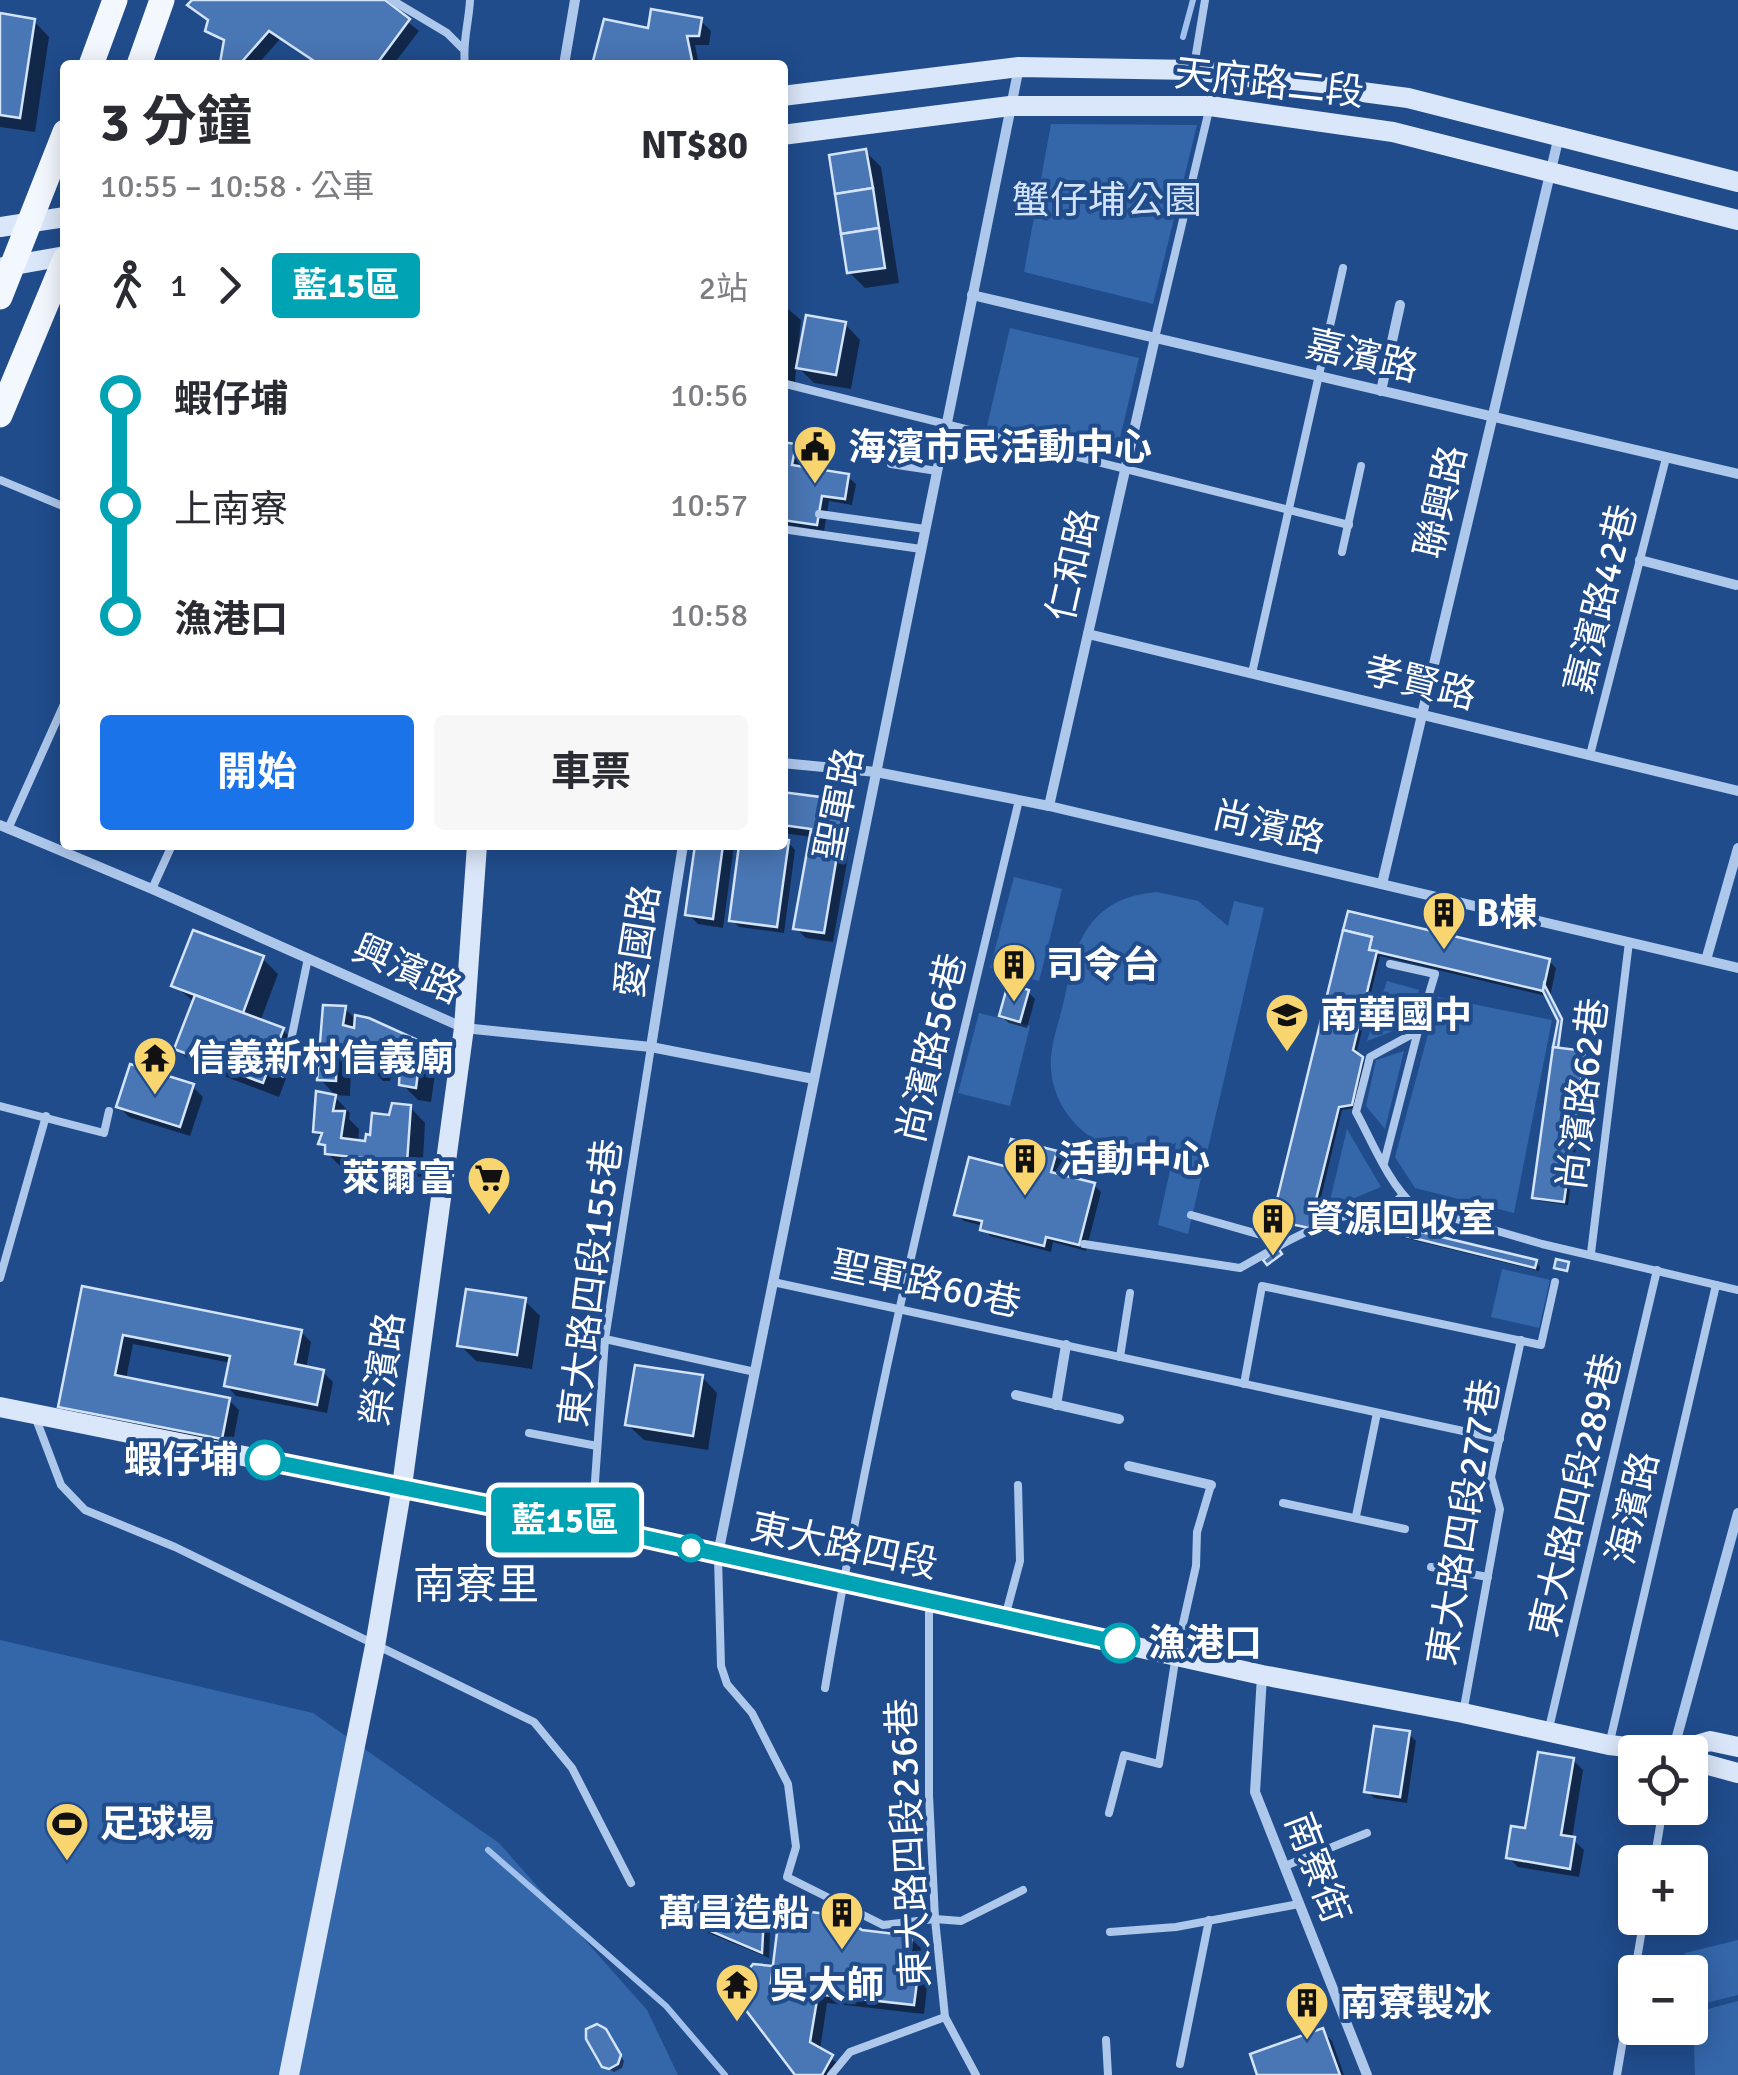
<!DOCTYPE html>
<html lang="zh-TW">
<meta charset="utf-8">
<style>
body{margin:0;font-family:Signika,"Noto Sans TC",sans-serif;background:#f7f7f7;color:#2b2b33;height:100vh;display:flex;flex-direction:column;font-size:38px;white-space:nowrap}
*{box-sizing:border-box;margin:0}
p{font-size:32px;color:#7c7c81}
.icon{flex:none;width:55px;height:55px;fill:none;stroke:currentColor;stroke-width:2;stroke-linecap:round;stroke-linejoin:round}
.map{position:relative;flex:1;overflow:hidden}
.side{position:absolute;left:60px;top:60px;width:728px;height:790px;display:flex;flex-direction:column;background:#fff;border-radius:10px;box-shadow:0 5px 25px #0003}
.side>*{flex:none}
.badge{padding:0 20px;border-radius:8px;font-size:35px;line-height:65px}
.fabs{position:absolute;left:1618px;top:1735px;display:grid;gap:20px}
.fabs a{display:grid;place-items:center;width:90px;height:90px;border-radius:10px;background:#fff;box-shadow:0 5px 25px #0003;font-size:50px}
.map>.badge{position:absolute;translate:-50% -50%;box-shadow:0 0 0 5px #fff}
.legs{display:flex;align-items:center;gap:15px;height:110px;padding:0 40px;font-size:32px}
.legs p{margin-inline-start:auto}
.head{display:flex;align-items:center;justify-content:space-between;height:170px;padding:0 40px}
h1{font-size:55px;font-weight:700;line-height:75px}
.cta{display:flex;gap:20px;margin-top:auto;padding:20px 40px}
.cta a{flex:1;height:115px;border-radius:10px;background:#1a73e8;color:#fff;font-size:40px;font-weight:700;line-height:115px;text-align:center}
.cta a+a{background:#f7f7f7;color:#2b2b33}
ul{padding:0 40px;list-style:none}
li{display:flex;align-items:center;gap:35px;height:110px;font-size:38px}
li i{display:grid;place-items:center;width:15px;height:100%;margin:0 12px;background:currentColor}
li i::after{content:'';width:25px;height:25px;margin:-12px;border:8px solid;border-radius:50%;background:#fff}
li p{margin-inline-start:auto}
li:first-child i{background:linear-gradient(#0000 50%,currentColor 0)}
li:last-child i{background:linear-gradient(currentColor 50%,#0000 0)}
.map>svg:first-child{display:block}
</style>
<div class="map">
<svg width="1738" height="2075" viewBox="0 0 1738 2075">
<rect width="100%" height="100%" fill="#204c8c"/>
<g fill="#3466aa">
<path d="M1051,124L1197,125L1153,304L1024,272Z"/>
<path d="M1010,328L1139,358L1115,459L986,430Z"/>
<path d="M1014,877L1062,889L1039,981L990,968Z"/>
<path d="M1157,892L1198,901L1228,926L1234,901L1264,908L1188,1234L1158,1225L1176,1143C1164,1147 1152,1151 1139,1152C1089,1152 1047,1107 1051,1056C1053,1036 1061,1016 1065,996C1072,966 1076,935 1101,913C1117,899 1136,894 1157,892Z"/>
<path d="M1387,981L1419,990L1411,1024L1367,1041Z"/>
<path d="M1438,997L1552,1020L1514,1213L1415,1188L1395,1157Z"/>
<path d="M979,1013L1030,1026L1010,1106L958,1093Z"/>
<path d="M1404,1051L1385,1129L1366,1106L1376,1060Z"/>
<path d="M1347,1129L1381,1187L1328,1209Z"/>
<path d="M1502,1269L1550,1280L1539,1328L1491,1317Z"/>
<path d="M0,1640L313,1713L499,1843L647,2010L678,2075H0Z"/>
<path d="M1738,1940V1995L1698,2005L1685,1953Z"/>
<path d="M1738,2001V2075H1695L1693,2013Z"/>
</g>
<g fill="#0007">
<path d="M195,0H380L419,31L393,65H319L280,39L257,65H226L225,44L207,30L210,22L191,5Z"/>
<path d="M0,16L34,21L49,37L35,132L0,127Z"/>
<path d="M700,20L711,31L709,45H695L699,65H600L596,61L650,31Z"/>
<path d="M866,152L881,167L899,283L865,288L849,272Z"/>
<path d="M782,256L787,285L782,286Z"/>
<path d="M782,304L801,320L798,350L845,324L860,340L851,389L814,383L796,365L795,382L782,381Z"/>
<path d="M782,445L794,447L802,454L799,468L848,477L856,484L852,505L829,501L824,531L782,524Z"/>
<path d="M782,795L827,801L852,833L833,942L806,938L796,928L812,837L782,833Z"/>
<path d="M788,842L795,850L784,933L739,927L732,920L742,845Z"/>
<path d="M697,845H734L723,928L698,924L688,914Z"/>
<path d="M1349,914L1549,961L1556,968L1550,997L1380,956L1356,1055L1366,1064L1356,1108L1342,1110L1313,1231L1279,1223L1275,1219Z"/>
<path d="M263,959L278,974L260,1022L283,1030L298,1046L279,1097L192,1064L177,1048L194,1002L174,985Z"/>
<path d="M1028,992L1035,999L1027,1028L1009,1023L1001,1016Z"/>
<path d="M344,1008L358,1021L421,1044L437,1060L431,1102L418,1100L402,1084V1076H391L390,1081H383L370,1067L351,1065L350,1096L335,1095L320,1079Z"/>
<path d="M1584,1054L1588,1058L1568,1205L1539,1201L1535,1197Z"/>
<path d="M193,1087L203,1097L190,1136L129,1117L119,1107Z"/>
<path d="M335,1097L350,1113L349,1119L359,1129L358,1143L367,1144L391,1118L410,1107L425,1123L422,1177L343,1169L327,1153L321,1143L322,1138L315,1131Z"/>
<path d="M1055,1153L1063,1160L1059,1176L1094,1185L1101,1192L1086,1251L1053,1242L1051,1252L990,1236L984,1226L964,1221L957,1214L1006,1169Z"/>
<path d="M1368,1226L1536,1263L1540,1267L1539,1271L1372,1230Z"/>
<path d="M84,1289L301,1332L311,1342L306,1369L323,1372L333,1382L327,1413L236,1396L226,1385L231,1363L133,1344L126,1379L229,1400L239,1410L232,1448L71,1416L60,1406Z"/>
<path d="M524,1300L540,1316L532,1369L476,1361L460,1345Z"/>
<path d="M702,1377L717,1393L708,1450L644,1440L628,1425Z"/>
<path d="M1409,1734L1416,1741L1407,1803L1374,1798L1367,1791Z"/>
<path d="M1573,1760L1583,1770L1572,1839L1584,1850L1579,1877L1518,1867L1508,1857Z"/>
<path d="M764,1900L771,1907L769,1958L704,1931L697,1923Z"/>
<path d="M861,1933L910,1938L921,1948L918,1969L928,1979L924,2014L827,2003L820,2050L842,2067L837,2075H798L775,1969Z"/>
<path d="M1322,2031L1332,2041L1344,2075H1260Z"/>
<path d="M609,2037L624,2061L622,2068L614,2072L604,2066Z"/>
</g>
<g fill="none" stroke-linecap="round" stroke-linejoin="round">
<g stroke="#a2c2ed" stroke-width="6">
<path d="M1183,37L1193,0"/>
<path d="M488,1850L666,2006L725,2075"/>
</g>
</g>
<g fill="#4976b4" stroke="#d3e3f9" stroke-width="2.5">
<path d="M192,0H385L410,19L376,65H320L269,31L239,65H223L220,63L224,40L205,31L208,20L187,5Z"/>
<path d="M651,9L702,18L699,36H687L693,65H615L593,61L604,19L648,28Z"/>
<path d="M0,13L35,19L20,118L0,115Z"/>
<path d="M866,149L873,188L835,194L829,155Z"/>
<path d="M873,188L879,228L841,234L835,194Z"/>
<path d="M879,228L885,268L847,273L841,234Z"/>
<path d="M806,315L846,322L836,375L796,368Z"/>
<path d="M782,442L796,444L792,465L849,474L845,499L822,496L817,525L782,520Z"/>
<path d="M782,792L828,798L843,820L824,933L793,929L811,829L782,825Z"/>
<path d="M782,839L789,840L777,927L729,921L739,845H782Z"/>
<path d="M695,845H723L713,919L685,915Z"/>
<path d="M1348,911L1550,959L1543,991L1369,950L1372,937L1343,930Z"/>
<path d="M193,930L264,956L243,1013L171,986Z"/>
<path d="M1343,930L1372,937L1369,950L1377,951L1353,1050L1363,1057L1352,1105L1339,1107L1309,1228L1272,1220Z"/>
<path d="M1008,984L1029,990L1020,1022L999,1016Z"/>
<path d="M1544,984L1562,1019L1558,1048L1553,1047L1558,1021L1543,991Z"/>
<path d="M195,995L284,1028L263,1083L174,1049Z"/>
<path d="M323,1005L346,1006L343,1025L354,1028L355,1015L369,1018L422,1042L416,1088L399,1085L400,1062L376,1061L375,1067L365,1066L370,1046H359V1053L337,1051L336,1081L317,1080Z"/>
<path d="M1553,1047L1585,1051L1564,1202L1532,1198Z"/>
<path d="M130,1064L194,1084L180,1127L116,1107Z"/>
<path d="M316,1091L336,1095L333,1111H345L341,1138L365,1141L366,1134L370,1135L372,1113L389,1115L392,1103L411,1105L407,1163L325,1154V1145L318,1144L322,1133L313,1132Z"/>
<path d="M1011,1139L1057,1151L1051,1172L1095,1183L1079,1245L1046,1237L1044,1246L980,1230L982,1221L954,1215L969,1157L1004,1166Z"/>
<path d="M1367,1219L1537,1260L1535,1268L1365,1226Z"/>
<path d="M1278,1248L1282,1254L1267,1265L1263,1260Z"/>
<path d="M1556,1259L1569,1262L1567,1271L1554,1268Z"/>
<path d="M82,1286L302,1330L295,1364L324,1370L317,1405L224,1386L230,1356L123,1335L115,1375L230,1398L222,1439L58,1407Z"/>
<path d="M466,1289L526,1298L517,1355L457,1346Z"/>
<path d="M635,1365L703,1375L693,1436L625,1425Z"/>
<path d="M1374,1726L1410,1731L1400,1797L1364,1792Z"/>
<path d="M1538,1752L1574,1758L1561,1835L1575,1837L1570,1869L1506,1858L1511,1826L1525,1828Z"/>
<path d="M765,1897L762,1953L694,1924L696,1902Z"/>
<path d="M780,1908L842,1916L862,1930L912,1936L908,1965L919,1967L914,2005L770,1989Z"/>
<path d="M753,1964L773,1966L770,1989L818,1994L810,2042L833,2055L822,2075H795L745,2009L734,1988Z"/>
<path d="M597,2024L606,2029L621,2055L618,2064L609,2069L602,2067L586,2039V2029Z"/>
<path d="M1323,2028L1340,2075H1257L1250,2054Z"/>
</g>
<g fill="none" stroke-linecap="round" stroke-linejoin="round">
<g stroke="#aec8ec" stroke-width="8">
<path d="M392,0L447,33L462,48"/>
<path d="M465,65C462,43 469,22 470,0"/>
<path d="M1194,66L1205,0"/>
<path d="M1155,338L1209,110"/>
<path d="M782,383L1349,525"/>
<path d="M891,464L937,471"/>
<path d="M0,480L65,507"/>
<path d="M819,514L925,529"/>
<path d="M782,529L921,549"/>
<path d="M1342,552L1361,466"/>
<path d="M1252,673L1343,268"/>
<path d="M1590,755L1666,458"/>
<path d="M8,829L65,702"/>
<path d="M152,889L172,845"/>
<path d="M1390,964L1435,974L1418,1031"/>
<path d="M284,1074L308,958"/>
<path d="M0,1106L104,1133L109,1111"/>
<path d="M1384,1163L1418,1031L1370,1057L1356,1112C1373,1143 1388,1183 1415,1207L1542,1244L1738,1290"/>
<path d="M1191,1215L1286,1242L1334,1218L1388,1209L1402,1196"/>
<path d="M1084,1244L1240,1268L1286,1242"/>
<path d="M1591,1253L1629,942"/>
<path d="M0,1278L46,1116"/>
<path d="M773,1282L1500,1439"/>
<path d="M605,1339L755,1372"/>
<path d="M1120,1357L1130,1293"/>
<path d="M1244,1384L1262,1286L1541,1345L1555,1282"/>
<path d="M36,1419L61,1485L85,1510L175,1547L534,1722L572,1768L631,1883"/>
<path d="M529,1433L597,1446"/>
<path d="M1283,1503L1405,1529"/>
<path d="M1356,1516L1377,1413"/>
<path d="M592,1524L605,1339L651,1047"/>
<path d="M718,1558L721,1666L727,1684L752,1713L788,1784L796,1847L787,1877L883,1925L935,1919L961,1921L1023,1890"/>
<path d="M1431,1567L1488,1577"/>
<path d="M929,1604V1795L935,1919L945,2017L976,2075"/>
<path d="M1005,1617L1020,1561L1018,1485"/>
<path d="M825,1688C875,1388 949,1095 1019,800"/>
<path d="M1463,1713L1500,1509L1491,1477L1521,1340"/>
<path d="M1549,1728L1657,1270"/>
<path d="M1610,1741L1716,1285"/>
<path d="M1109,1813L1124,1755L1159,1764L1176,1655L1196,1566L1197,1532L1211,1485"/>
<path d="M1654,1862L1663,1808"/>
<path d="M1285,1866L1367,1833"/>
<path d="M1110,1932L1176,1927L1299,1904"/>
<path d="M1106,2040L1108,2075"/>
<path d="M1180,2064L1209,1920"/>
<path d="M831,2075L850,2052L945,2017"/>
<path d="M1617,2075L1644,1918"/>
</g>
<g stroke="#aec8ec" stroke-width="10">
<path d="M564,65L575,0"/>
<path d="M972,295L1738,474"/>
<path d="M1381,391L1400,305"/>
<path d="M1640,560L1736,585"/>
<path d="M1088,634L1738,791"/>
<path d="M782,763L876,772L1049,806L1738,968"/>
<path d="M1049,806L1155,338"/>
<path d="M0,825L152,889L464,1028L651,1047L814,1079"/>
<path d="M1382,884L1559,136"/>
<path d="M1706,960L1738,848"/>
<path d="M651,1047L683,845"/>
<path d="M1016,1395L1119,1419"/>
<path d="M1056,1405L1066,1345"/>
<path d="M1129,1466L1211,1485"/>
<path d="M718,1554L1019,67"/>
<path d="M1262,1676L1255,1792L1367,2075"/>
<path d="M1673,1751L1738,1513"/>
</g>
<g stroke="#dae6f9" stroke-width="20">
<path d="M782,96L1019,67L1193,70L1408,98L1738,182"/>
<path d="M782,135L1010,106H1210L1393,132L1738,220"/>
<path d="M0,227L65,217"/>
<path d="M3,267L65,256"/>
<path d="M0,1407L592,1526L1262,1675L1463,1713L1609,1745L1674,1752"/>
<path d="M1673,1752L1710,1741L1738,1747"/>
<path d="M1690,1760L1738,1773"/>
<path d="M289,2075L375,1646L402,1486L464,1028L477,845"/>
</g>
<g stroke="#f3f7fe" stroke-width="25">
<path d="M91,65L115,0"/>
<path d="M139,65L162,0"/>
<path d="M0,297L65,132"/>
<path d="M0,415L65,259"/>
</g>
</g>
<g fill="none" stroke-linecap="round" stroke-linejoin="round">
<defs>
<path id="line-1" d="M265,1460L592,1526L1120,1643"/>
</defs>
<use href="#line-1" stroke="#fff" stroke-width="22"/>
<use href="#line-1" stroke="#00a3b4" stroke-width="15"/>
</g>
<defs>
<symbol id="civic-pin" viewBox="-11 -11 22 30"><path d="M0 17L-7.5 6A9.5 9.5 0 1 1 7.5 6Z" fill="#f9d56f" stroke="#204c8c"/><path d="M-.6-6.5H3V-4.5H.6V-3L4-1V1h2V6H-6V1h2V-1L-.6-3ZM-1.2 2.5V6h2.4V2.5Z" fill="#111"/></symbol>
<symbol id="building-pin" viewBox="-11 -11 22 30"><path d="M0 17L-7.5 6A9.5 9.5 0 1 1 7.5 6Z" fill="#f9d56f" stroke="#204c8c"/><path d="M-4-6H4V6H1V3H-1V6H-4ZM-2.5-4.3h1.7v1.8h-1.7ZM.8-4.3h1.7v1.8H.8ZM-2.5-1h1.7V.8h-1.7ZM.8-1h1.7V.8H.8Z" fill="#111"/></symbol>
<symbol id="school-pin" viewBox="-11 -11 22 30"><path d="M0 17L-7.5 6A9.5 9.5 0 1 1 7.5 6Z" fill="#f9d56f" stroke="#204c8c"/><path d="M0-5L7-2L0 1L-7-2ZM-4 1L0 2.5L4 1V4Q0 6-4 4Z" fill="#111"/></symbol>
<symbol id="temple-pin" viewBox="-11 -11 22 30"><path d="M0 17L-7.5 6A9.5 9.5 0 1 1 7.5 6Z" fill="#f9d56f" stroke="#204c8c"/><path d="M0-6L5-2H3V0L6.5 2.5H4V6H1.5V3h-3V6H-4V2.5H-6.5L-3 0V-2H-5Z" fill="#111"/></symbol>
<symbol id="supermarket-pin" viewBox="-11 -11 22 30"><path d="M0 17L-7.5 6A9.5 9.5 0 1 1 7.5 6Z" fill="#f9d56f" stroke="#204c8c"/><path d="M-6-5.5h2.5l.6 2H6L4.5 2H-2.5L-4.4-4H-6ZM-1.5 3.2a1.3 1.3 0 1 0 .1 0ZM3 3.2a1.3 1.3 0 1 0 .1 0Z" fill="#111"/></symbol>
<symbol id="stadium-pin" viewBox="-11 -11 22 30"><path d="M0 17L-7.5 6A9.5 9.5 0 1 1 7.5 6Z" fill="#f9d56f" stroke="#204c8c"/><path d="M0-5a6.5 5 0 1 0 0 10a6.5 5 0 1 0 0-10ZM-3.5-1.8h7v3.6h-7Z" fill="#111"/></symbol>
</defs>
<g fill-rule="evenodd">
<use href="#civic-pin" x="790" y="422" width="50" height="68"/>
<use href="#building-pin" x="1419" y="888" width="50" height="68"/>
<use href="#building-pin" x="989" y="940" width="50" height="68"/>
<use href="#school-pin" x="1262" y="990" width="50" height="68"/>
<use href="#temple-pin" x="130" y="1033" width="50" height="68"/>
<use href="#building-pin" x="1000" y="1134" width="50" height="68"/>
<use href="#supermarket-pin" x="464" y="1153" width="50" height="68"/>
<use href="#building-pin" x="1248" y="1194" width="50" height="68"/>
<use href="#stadium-pin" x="42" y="1799" width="50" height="68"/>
<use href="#building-pin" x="817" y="1888" width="50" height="68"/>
<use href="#temple-pin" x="712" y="1960" width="50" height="68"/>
<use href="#building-pin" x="1282" y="1978" width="50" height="68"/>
</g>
<g fill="#fff" stroke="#00a3b4" stroke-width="5">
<circle cx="265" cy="1460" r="18"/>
<circle cx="691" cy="1548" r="12"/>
<circle cx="1120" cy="1643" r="18"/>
</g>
<g text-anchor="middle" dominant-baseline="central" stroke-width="8" stroke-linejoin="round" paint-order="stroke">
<g font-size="38" fill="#fff" stroke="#204c8c">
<text transform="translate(1269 83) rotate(6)">天府路二段</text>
<text transform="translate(1362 356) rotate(13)">嘉濱路</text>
<text transform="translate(1441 502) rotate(-77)">聯興路</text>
<text transform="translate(1073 565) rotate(-77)">仁和路</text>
<text transform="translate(1601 599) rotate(-76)">嘉濱路42巷</text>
<text transform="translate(1420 683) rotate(14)">孝賢路</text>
<text transform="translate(839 804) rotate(-79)">聖軍路</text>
<text transform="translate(1269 827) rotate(13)">尚濱路</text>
<text transform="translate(638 941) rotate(-81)">愛國路</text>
<text transform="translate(407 969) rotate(24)">興濱路</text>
<text transform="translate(932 1048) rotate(-77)">尚濱路56巷</text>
<text transform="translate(1583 1094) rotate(-83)">尚濱路62巷</text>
<text transform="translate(591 1283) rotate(-83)">東大路四段155巷</text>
<text transform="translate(926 1284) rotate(12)">聖軍路60巷</text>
<text transform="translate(383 1369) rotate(-82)">榮濱路</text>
<text transform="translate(1576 1495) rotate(-77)">東大路四段289巷</text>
<text transform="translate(1633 1508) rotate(-77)">海濱路</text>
<text transform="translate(1464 1522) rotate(-81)">東大路四段277巷</text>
<text transform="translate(844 1546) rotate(12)">東大路四段</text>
<text transform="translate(909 1843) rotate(-93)">東大路四段236巷</text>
<text transform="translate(1317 1868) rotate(69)">南寮街</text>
</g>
<g font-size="38" fill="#d3e3f9" stroke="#204c8c">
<text x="1107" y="200">蟹仔埔公園</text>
</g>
<g font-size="38" font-weight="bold" fill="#fff" stroke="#204c8c" text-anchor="start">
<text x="848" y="447">海濱市民活動中心</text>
<text x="1476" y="913">B棟</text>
<text x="1046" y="965">司令台</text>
<text x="1320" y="1015">南華國中</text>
<text x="188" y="1058">信義新村信義廟</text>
<text x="1058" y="1159">活動中心</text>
<text x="456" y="1178" text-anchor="end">萊爾富</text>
<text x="1306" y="1219">資源回收室</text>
<text x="100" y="1824">足球場</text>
<text x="810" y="1913" text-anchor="end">萬昌造船</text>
<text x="770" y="1985">吳大師</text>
<text x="1340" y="2003">南寮製冰</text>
</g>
<g font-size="38" font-weight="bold" fill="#fff" stroke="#204c8c" text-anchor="end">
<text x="238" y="1460">蝦仔埔</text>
<text x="1148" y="1643" text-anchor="start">漁港口</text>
</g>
<g font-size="42" fill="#fff" stroke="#204c8c">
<text x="476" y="1585">南寮里</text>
</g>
</g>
</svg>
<div class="fabs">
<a><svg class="icon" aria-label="locate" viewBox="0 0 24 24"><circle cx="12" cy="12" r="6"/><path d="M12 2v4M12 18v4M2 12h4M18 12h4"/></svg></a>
<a>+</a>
<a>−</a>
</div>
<b class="badge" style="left:565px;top:1520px;background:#00a3b4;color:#fff">藍15區</b>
<section class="side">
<div class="head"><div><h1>3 分鐘</h1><p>10:55 – 10:58 · 公車</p></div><b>NT$80</b></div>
<div class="legs"><svg class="icon" aria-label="walk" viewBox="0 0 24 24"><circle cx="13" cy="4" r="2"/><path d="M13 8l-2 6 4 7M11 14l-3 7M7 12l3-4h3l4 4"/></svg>1<svg class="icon" aria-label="forward" viewBox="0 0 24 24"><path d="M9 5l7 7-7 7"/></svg><b class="badge" style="background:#00a3b4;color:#fff">藍15區</b><p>2站</p></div>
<ul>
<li><i style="color:#00a3b4"></i><b>蝦仔埔</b><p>10:56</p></li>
<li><i style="color:#00a3b4"></i><span>上南寮</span><p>10:57</p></li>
<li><i style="color:#00a3b4"></i><b>漁港口</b><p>10:58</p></li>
</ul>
<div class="cta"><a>開始</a><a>車票</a></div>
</section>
</div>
